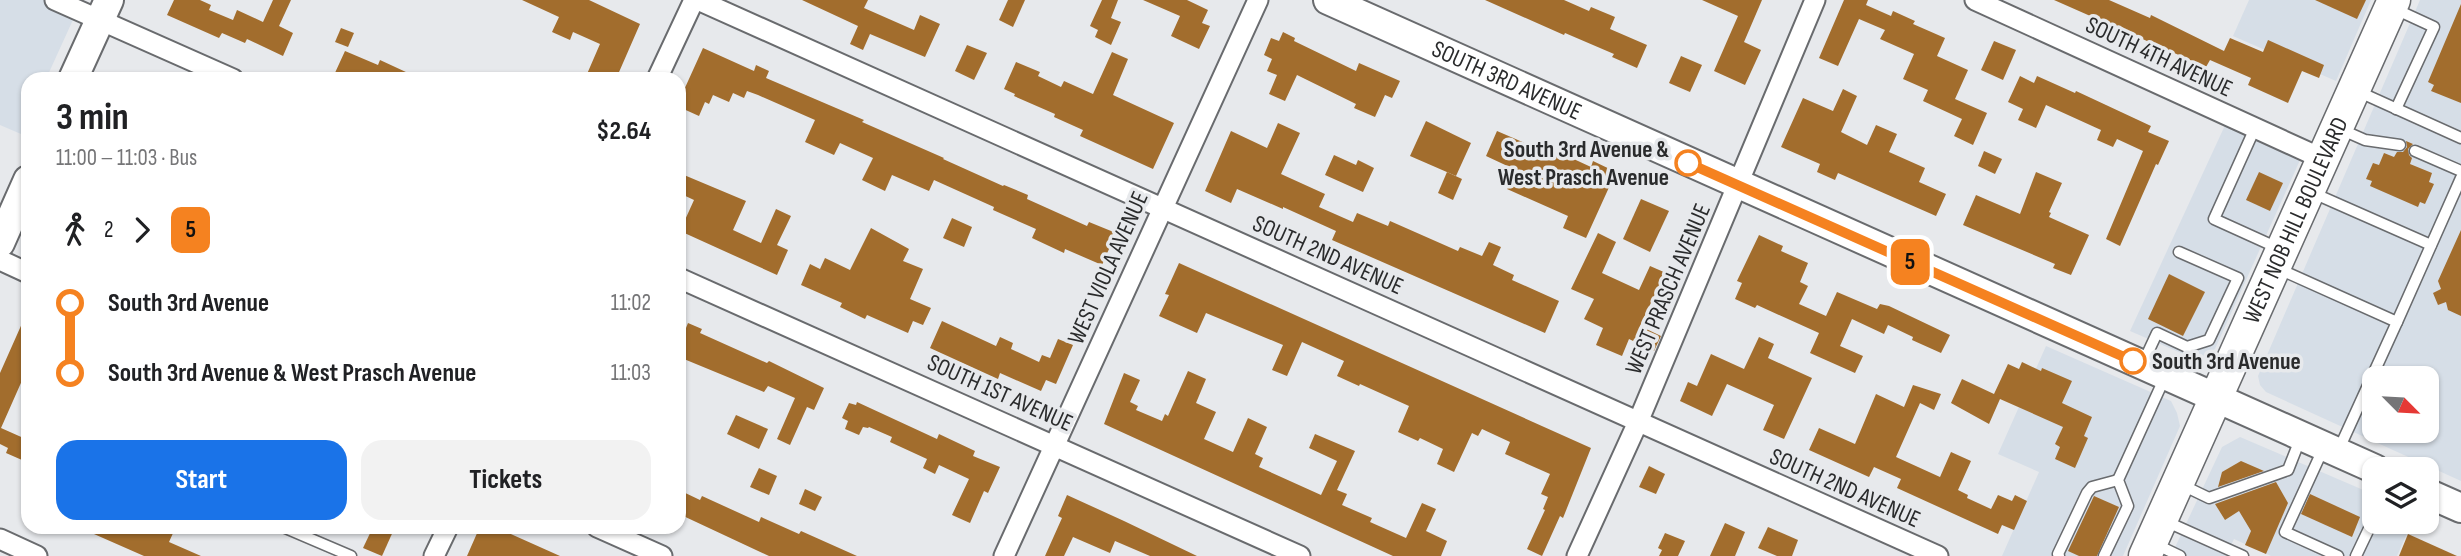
<!DOCTYPE html>
<meta charset="utf-8">
<style>
body{margin:0;font-family:"Sofia Sans Condensed",sans-serif;background:#f2f2f2;color:#202124;height:100vh;display:flex;flex-direction:column;font-size:26px;white-space:nowrap}
*{box-sizing:border-box;margin:0}
p{font-size:23px;color:#757577}
.icon{flex:none;width:38px;height:38px;fill:none;stroke:currentColor;stroke-width:2;stroke-linecap:round;stroke-linejoin:round}
.map{position:relative;flex:1;overflow:hidden}
.details{position:absolute;left:21px;top:72px;width:665px;height:462px;display:flex;flex-direction:column;background:#fff;border-radius:21px;box-shadow:0 2px 5px #0004}
.details>*{flex:none}
.badge{padding:0 14px;border-radius:10px;font-size:24px;line-height:46px}
.needle{width:46px;rotate:114deg}
.controls{position:absolute;left:2362px;top:366px;display:grid;gap:14px}
.controls a{display:grid;place-items:center;width:77px;height:77px;border-radius:14px;background:#fff;box-shadow:0 2px 5px #0004;font-size:35px}
.map>.badge{position:absolute;translate:-50% -50%;box-shadow:0 0 0 4px #fff}
.legs{display:flex;align-items:center;gap:10px;height:77px;padding:0 35px;font-size:23px}
.legs p{margin-inline-start:auto}
.summary{display:flex;align-items:center;justify-content:space-between;height:119px;padding:0 35px}
h1{font-size:38px;font-weight:700;line-height:52px}
.primary-button{display:flex;gap:14px;margin-top:auto;padding:14px 35px}
.primary-button a{flex:1;height:80px;border-radius:21px;background:#1a73e8;color:#fff;font-size:28px;font-weight:700;line-height:80px;text-align:center}
.primary-button a+a{background:#f2f2f2;color:#202124}
ul{padding:0 35px;list-style:none}
li{display:flex;align-items:center;gap:24px;height:70px;font-size:26px}
li i{display:grid;place-items:center;width:10px;height:100%;margin:0 9px;background:currentColor}
li i::after{content:'';width:18px;height:18px;margin:-9px;border:5px solid;border-radius:50%;background:#fff}
li p{margin-inline-start:auto}
li:first-child i{background:linear-gradient(#0000 50%,currentColor 0)}
li:last-child i{background:linear-gradient(currentColor 50%,#0000 0)}
.map>svg:first-child{display:block}
</style>
<div class="map">
<svg width="2461" height="556" viewBox="0 0 2461 556">
<rect width="100%" height="100%" fill="#e7e9ec"/>
<g fill="#d6dee7" fill-rule="evenodd">
<path d="M0,0H82L46,79H28V118L21,134L0,125Z"/>
<path d="M2249,0H2371L2336,81L2233,36Z"/>
<path d="M2420,0H2461V481L2266,392L2260,385L2258,376ZM2375,378H2427V430H2375Z"/>
<path d="M2233,108L2309,140L2215,349L2206,356L2195,359L2130,331Z"/>
<path d="M2046,346L2171,401L2177,413L2180,426L2123,556H2002L2039,472L1998,454Z"/>
<path d="M2240,437L2375,495V522H2412L2397,556H2271L2234,539L2226,556H2171L2222,447Z"/>
</g>
<g fill="#a26d2d">
<path d="M174,0H200L211,5L209,10L233,20L237,10L263,22L273,0H291L279,26L293,33L283,56L247,39L245,43L222,33L219,38L167,15Z"/>
<path d="M522,0H589L640,24L616,79H597L587,74L600,44L573,32L570,40L552,32L559,17Z"/>
<path d="M802,0H868L864,8L914,30L920,15L940,24L925,57L870,34L863,50L850,44L858,26Z"/>
<path d="M1008,0H1025L1013,27L999,20Z"/>
<path d="M1102,0H1118L1111,18L1121,22L1111,45L1095,37L1098,30L1090,26Z"/>
<path d="M1143,0H1187L1208,10L1202,23L1210,26L1199,49L1171,36L1180,16Z"/>
<path d="M1485,0H1564L1589,11L1591,7L1615,17L1610,29L1647,45L1637,68L1612,57L1614,54L1565,33L1564,35Z"/>
<path d="M1702,0H1762L1744,42L1761,50L1745,85L1714,71L1738,16Z"/>
<path d="M1844,0H1868L1866,5L1891,16L1893,11L1915,21L1913,24L1945,38L1937,56L1968,70L1955,99L1987,113L1973,145L1954,136L1962,119L1923,101L1928,90L1903,79L1914,54L1880,39L1885,30L1859,19L1838,66L1819,58Z"/>
<path d="M2054,0H2109L2150,18L2151,15L2224,51L2230,38L2263,52L2268,40L2324,65L2319,78L2302,71L2288,103L2248,85L2251,78L2210,60L2206,67Z"/>
<path d="M2315,0H2366L2357,19Z"/>
<path d="M2461,4V103L2431,91L2434,85L2428,82Z"/>
<path d="M341,28L354,33L348,47L335,42Z"/>
<path d="M1283,32L1295,38L1294,41L1356,71L1359,63L1400,81L1392,98L1385,95L1375,117L1354,108L1356,104L1297,75L1285,101L1269,94L1277,75L1267,71L1272,59L1264,55L1271,38L1279,41Z"/>
<path d="M1994,41L2016,50L2003,80L1981,70Z"/>
<path d="M967,45L987,53L974,80L955,71Z"/>
<path d="M703,48L754,71L756,65L769,71L766,78L864,120L862,122L944,158L943,159L1003,186L1004,185L1028,195L1027,199L1087,226L1089,222L1116,233L1102,265L1065,249L1064,253L1032,238L1036,229L993,210L994,207L934,180L929,191L892,175L885,191L862,180L873,158L840,143L834,155L805,142L815,120L758,95L747,91L744,98L733,93L729,102L713,95L709,104L705,102L699,116L679,107V101Z"/>
<path d="M345,51L378,65L380,60L421,79H343L334,75Z"/>
<path d="M1112,52L1128,59L1113,95L1174,123L1153,169L1080,136L1083,130L1054,117L1055,114L1014,96L1015,94L1004,89L1016,62L1040,72L1038,76L1061,87L1064,81L1093,94Z"/>
<path d="M1681,56L1702,65L1690,92L1669,83Z"/>
<path d="M2020,76L2034,83L2037,76L2075,93L2076,91L2151,126L2148,132L2169,141L2158,165L2156,164L2120,246L2106,239L2143,151L2117,139L2113,147L2097,140L2101,130L2046,105L2036,128L2018,120L2023,109L2008,102Z"/>
<path d="M1843,89L1857,96L1841,132L1867,145L1876,125L1897,134L1889,152L1925,168L1919,182L1946,194L1936,216L1838,173L1835,180L1817,172L1820,164L1781,147L1803,98L1833,111Z"/>
<path d="M1426,121L1471,143L1456,176L1410,156Z"/>
<path d="M1278,123L1300,133L1281,174L1325,194L1319,207L1353,222L1357,213L1388,226L1390,221L1458,251L1460,247L1482,256L1489,242L1501,247L1493,265L1514,275L1512,280L1559,301L1545,333L1332,240L1336,231L1283,207V209L1237,189L1231,203L1205,191L1231,131L1267,148Z"/>
<path d="M1497,131L1550,154L1552,149L1591,167L1593,161L1616,172L1586,238L1563,228L1568,216L1507,189L1516,170L1486,156Z"/>
<path d="M2406,141L2413,144L2408,149L2409,155L2412,158L2410,164L2432,173L2429,182L2434,184L2425,204L2420,202L2418,207L2370,186L2372,181L2366,179L2373,163L2379,165L2384,153L2394,157L2397,152H2403L2407,147Z"/>
<path d="M1984,151L2002,159L1995,174L1978,166Z"/>
<path d="M1334,155L1356,165L1358,160L1374,168L1363,192L1325,175Z"/>
<path d="M1447,172L1462,179L1453,200L1438,193Z"/>
<path d="M2036,172L2062,183L2049,212L2051,213L2049,217L2089,235L2071,275L2053,268L2055,264L1963,225L1976,195L2020,214Z"/>
<path d="M2259,172L2283,183L2270,211L2246,200Z"/>
<path d="M684,175L746,201L733,230L761,243L776,209L791,216L777,245L788,250L777,275L680,231L694,200L679,193V186Z"/>
<path d="M1641,199L1669,211L1650,252L1623,239Z"/>
<path d="M952,218L972,227L964,247L943,238Z"/>
<path d="M871,228L909,249L903,261L923,269L910,299L931,308L923,325L913,321L908,333L867,315L865,319L840,307L842,303L801,285L810,264L820,269L825,258L850,270Z"/>
<path d="M2461,230V316L2448,310L2446,302L2438,305L2433,293L2441,289L2438,281Z"/>
<path d="M1598,233L1616,242L1602,273L1639,290L1650,266L1673,276L1665,293L1657,290L1640,326L1661,336L1654,351L1629,339L1622,356L1596,345L1603,328L1584,319L1594,299L1571,289Z"/>
<path d="M1759,235L1783,246L1781,251L1808,263L1800,282L1808,286L1799,304L1826,316L1837,292L1877,309L1880,304L1889,306L1950,335L1941,353L1912,340L1913,337L1888,325L1884,334L1852,319L1840,346L1863,356L1855,373L1810,353L1819,333L1757,305L1755,308L1735,299L1742,283L1737,281Z"/>
<path d="M1179,263L1591,448L1563,518L1560,516L1542,556L1527,549L1545,510L1543,509L1548,497L1541,494L1550,474L1505,454L1510,442L1482,429L1478,436L1472,433L1454,472L1437,464L1443,449L1420,438L1418,441L1398,432L1409,406L1360,384L1359,386L1337,376L1344,361L1302,342L1287,376L1272,370L1283,345L1206,313L1197,333L1159,316L1169,295L1165,294Z"/>
<path d="M2169,274L2205,292L2183,336L2148,319Z"/>
<path d="M28,310V367L1,428L28,440V446L22,460L6,453L8,448L0,444V373Z"/>
<path d="M942,321L996,346L1000,337L1013,343L1011,349L1039,362L1042,355L1050,358L1058,339L1073,345L1056,384L1046,380L1041,391L1000,373L998,379L930,348Z"/>
<path d="M688,323L702,329L700,333L767,363L769,361L824,388L814,410L807,407L790,445L777,439L795,398L768,386L764,392L679,357V325L686,328Z"/>
<path d="M1759,337L1774,344L1768,358L1812,378L1784,439L1763,430L1774,405L1727,384L1712,416L1680,401L1688,382L1697,386L1711,354L1744,369Z"/>
<path d="M2022,362L2041,371L2042,368L2072,381L2062,403L2092,417L2084,436L2088,438L2075,468L2055,459L2060,447L2055,444L2063,427L2000,399L1989,424L1951,403L1962,379L1994,394L2008,364L2019,369Z"/>
<path d="M1188,371L1206,379L1196,403L1216,412L1204,439L1233,452L1248,418L1267,427L1255,454L1263,458L1259,467L1321,495L1337,461L1309,448L1315,434L1355,451L1337,490L1347,494L1342,505L1372,518L1370,522L1406,538L1422,503L1436,509L1426,531L1447,541L1441,556H1393L1104,424L1124,373L1140,380L1130,402L1138,406L1136,410L1162,421L1165,414L1168,416Z"/>
<path d="M1913,385L1941,394L1934,410L1920,403L1896,457L1940,477L1951,452L1971,461L1958,490L1968,495L1967,498L1991,509L1998,495L2012,501L2015,495L2027,501L2014,530L2002,525L1998,534L1897,488L1901,479L1874,467L1869,477L1809,450L1819,428L1855,444L1876,394L1904,407Z"/>
<path d="M857,402L937,439L939,434L975,451L973,456L1000,467L988,493L984,491L970,523L952,515L969,479L939,465L935,474L923,468L927,459L890,442L892,437L869,427L868,428L863,427L859,435L845,429L848,421L842,418L849,403L856,405Z"/>
<path d="M736,415L768,429L759,449L727,434Z"/>
<path d="M2241,461L2264,471L2218,487L2222,472Z"/>
<path d="M1649,466L1665,474L1656,494L1639,487Z"/>
<path d="M759,468L777,476L769,495L750,487Z"/>
<path d="M2276,482L2288,503L2266,554L2245,545L2251,531L2239,511L2225,520L2215,504Z"/>
<path d="M805,489L822,497L815,511L799,504Z"/>
<path d="M679,490L700,500L702,496L759,522L761,517L799,534L801,531L857,556H769L679,514Z"/>
<path d="M2310,494L2360,517L2352,537L2301,514Z"/>
<path d="M1067,495L1124,521L1197,556H1150L1115,541L1110,553L1073,537L1064,556H1045L1062,518L1058,516Z"/>
<path d="M2094,496L2119,507L2097,556H2079L2068,551Z"/>
<path d="M1725,523L1745,532L1735,556H1710Z"/>
<path d="M78,527H164L174,531L169,542L201,556H144Z"/>
<path d="M373,527H395L382,556L363,548Z"/>
<path d="M483,527H495L560,556H467L478,531L481,532Z"/>
<path d="M1768,527L1798,540L1792,556H1777L1758,548Z"/>
<path d="M1665,533L1685,541L1678,556H1659L1662,550L1658,548Z"/>
<path d="M2408,534L2457,556H2399Z"/>
</g>
<g fill="none" stroke-linecap="round" stroke-linejoin="round">
<defs>
<g id="lane">
<path d="M2395,9L2434,27L2396,109"/>
<path d="M2357,91L2461,138"/>
<path d="M2255,128L2214,219L2278,248"/>
<path d="M2340,129L2365,140L2400,145"/>
<path d="M2415,151L2461,171"/>
<path d="M2313,193L2431,245"/>
<path d="M2279,269L2397,322L2461,178"/>
<path d="M2144,361L2157,333L2187,347L2209,340L2238,278L2179,252"/>
<path d="M2324,447L2285,532L2338,556"/>
<path d="M2339,449L2397,322"/>
<path d="M2182,485L2209,498L2288,470L2301,437"/>
<path d="M2165,521L2243,556"/>
<path d="M283,527L351,556"/>
<path d="M2155,544L2180,556"/>
<path d="M2059,556L2058,554L2087,493L2092,487L2118,480"/>
<path d="M2104,556L2128,506L2118,480L2165,377"/>
<path d="M2356,556L2375,516"/>
</g>
<g id="street">
<path d="M55,0L233,79"/>
<path d="M698,0L1938,556"/>
<path d="M1975,0L2323,159"/>
<path d="M657,79L694,0"/>
<path d="M0,260L28,273"/>
<path d="M679,278L1300,556"/>
<path d="M597,527L662,556"/>
<path d="M0,539L37,556"/>
<path d="M434,556L448,527"/>
<path d="M1004,556L1258,0"/>
<path d="M1577,556L1638,422L1815,0"/>
</g>
<g id="secondary">
<path id="s1" d="M1328,0L2375,469"/>
<path d="M73,79L109,0"/>
<path d="M0,243L28,180"/>
<path d="M2427,493L2461,508"/>
</g>
<g id="primary">
<path id="s2" d="M2145,556L2394,0"/>
</g>
</defs>
<use href="#lane" stroke="#696b6e" stroke-width="13"/>
<use href="#street" stroke="#696b6e" stroke-width="23"/>
<use href="#secondary" stroke="#696b6e" stroke-width="32"/>
<use href="#primary" stroke="#696b6e" stroke-width="35"/>
<use href="#lane" stroke="#fff" stroke-width="10"/>
<use href="#street" stroke="#fff" stroke-width="19"/>
<use href="#secondary" stroke="#fff" stroke-width="28"/>
<use href="#primary" stroke="#fff" stroke-width="32"/>
</g>
<g fill="none" stroke-linecap="round" stroke-linejoin="round">
<defs>
<path id="line-1" d="M1688,163L2133,361"/>
</defs>
<use href="#line-1" stroke="#fff" stroke-width="16"/>
<use href="#line-1" stroke="#f58220" stroke-width="10"/>
</g>
<g fill="#fff" stroke="#f58220" stroke-width="3.5">
<circle cx="1688" cy="163" r="12"/>
<circle cx="2133" cy="361" r="12"/>
</g>
<g text-anchor="middle" dominant-baseline="central" stroke-width="7" stroke-linejoin="round" paint-order="stroke">
<g font-size="24" fill="#2a2b2c" stroke="#e7e9ec">
<text transform="translate(2159 57) rotate(25)">SOUTH 4TH AVENUE</text>
<text stroke="none"><textPath href="#s1" startOffset="196">SOUTH 3RD AVENUE</textPath></text>
<text stroke="none"><textPath href="#s2" startOffset="368">WEST NOB HILL BOULEVARD</textPath></text>
<text transform="translate(1328 255) rotate(24)">SOUTH 2ND AVENUE</text>
<text transform="translate(1108 268) rotate(-66)">WEST VIOLA AVENUE</text>
<text transform="translate(1668 289) rotate(-67)">WEST PRASCH AVENUE</text>
<text transform="translate(1000 393) rotate(24)">SOUTH 1ST AVENUE</text>
<text transform="translate(1845 488) rotate(24)">SOUTH 2ND AVENUE</text>
</g>
<g font-size="24" font-weight="bold" fill="#2a2b2c" stroke="#e7e9ec" text-anchor="end">
<text x="1669" y="149">South 3rd Avenue &amp;<tspan x="1669" dy="28">West Prasch Avenue</tspan></text>
<text x="2152" y="361" text-anchor="start">South 3rd Avenue</text>
</g>
</g>
</svg>
<div class="controls">
<a><svg class="needle" viewBox="-14 -14 28 28"><path d="M0-13l5 13h-10z" fill="#e53935"/><path d="M0 13l5-13h-10z" fill="#757577"/></svg></a>
<a><svg class="icon" aria-label="layers" viewBox="0 0 24 24"><path d="M12 4l9 5-9 5-9-5zM3 14l9 5 9-5"/></svg></a>
</div>
<b class="badge" style="left:1910px;top:262px;background:#f58220;color:#111">5</b>
<section class="details">
<div class="summary"><div><h1>3 min</h1><p>11:00 – 11:03 · Bus</p></div><b>$2.64</b></div>
<div class="legs"><svg class="icon" aria-label="walk" viewBox="0 0 24 24"><circle cx="13" cy="4" r="2"/><path d="M13 8l-2 6 4 7M11 14l-3 7M7 12l3-4h3l4 4"/></svg>2<svg class="icon" aria-label="forward" viewBox="0 0 24 24"><path d="M9 5l7 7-7 7"/></svg><b class="badge" style="background:#f58220;color:#111">5</b></div>
<ul>
<li><i style="color:#f58220"></i><b>South 3rd Avenue</b><p>11:02</p></li>
<li><i style="color:#f58220"></i><b>South 3rd Avenue &amp; West Prasch Avenue</b><p>11:03</p></li>
</ul>
<div class="primary-button"><a>Start</a><a>Tickets</a></div>
</section>
</div>
